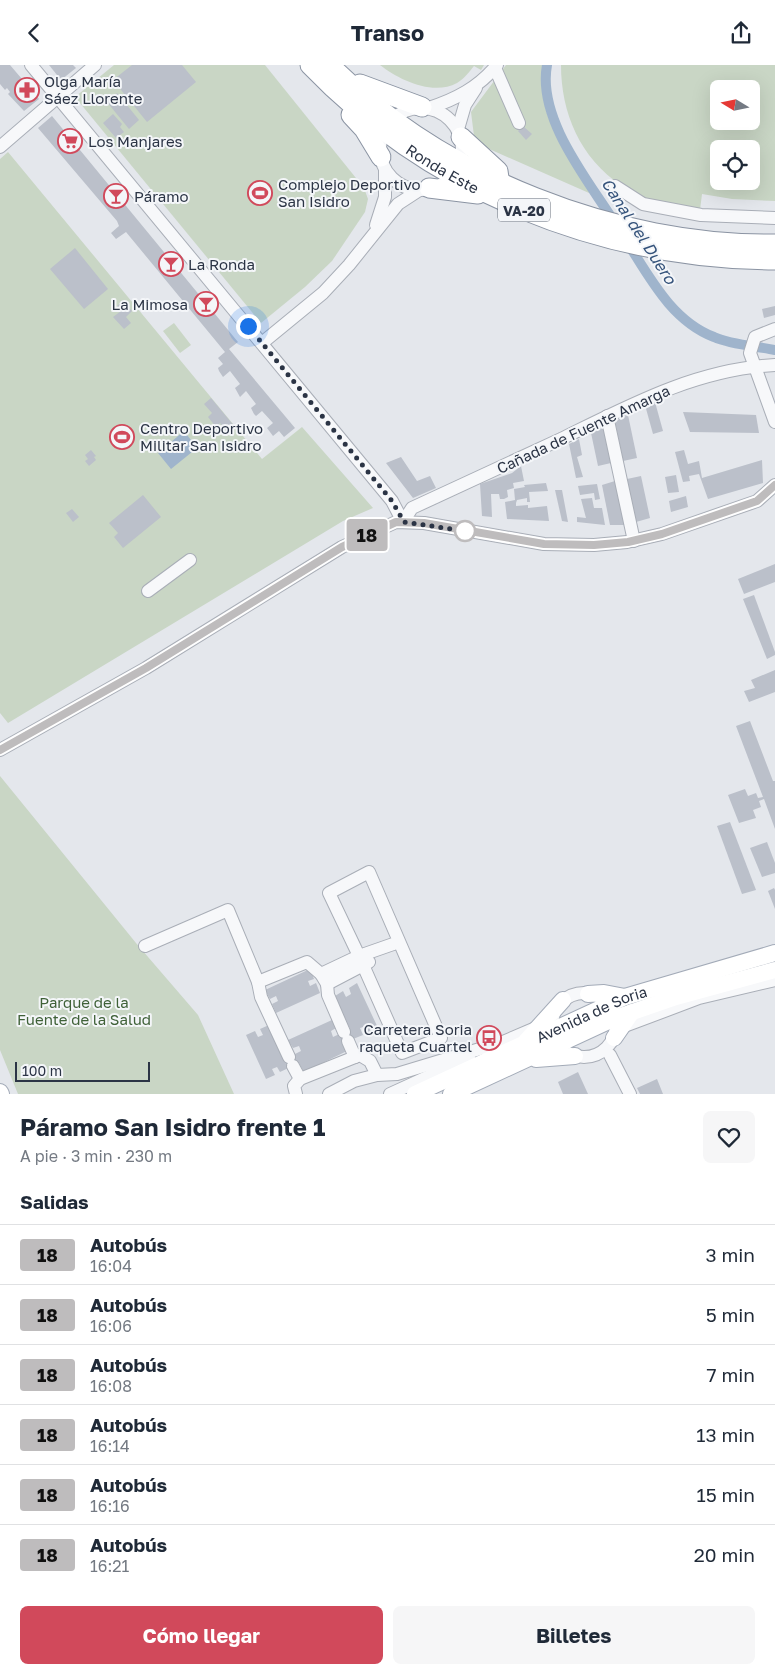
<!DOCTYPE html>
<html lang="es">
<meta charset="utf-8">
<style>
body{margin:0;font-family:"Golos Text",sans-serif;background:#f6f6f7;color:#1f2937;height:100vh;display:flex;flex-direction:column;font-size:19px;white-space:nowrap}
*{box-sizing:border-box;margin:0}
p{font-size:16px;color:#747a83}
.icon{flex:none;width:28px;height:28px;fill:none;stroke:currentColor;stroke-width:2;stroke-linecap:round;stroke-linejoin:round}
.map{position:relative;height:1029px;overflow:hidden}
.details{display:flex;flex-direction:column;background:#fff;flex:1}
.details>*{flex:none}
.badge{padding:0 10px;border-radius:4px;font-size:18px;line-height:32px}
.needle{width:32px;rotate:280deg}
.controls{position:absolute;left:710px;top:15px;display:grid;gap:10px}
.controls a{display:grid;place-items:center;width:50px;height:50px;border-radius:8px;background:#fff;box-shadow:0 5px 20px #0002;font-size:25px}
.scale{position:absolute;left:15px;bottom:12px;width:135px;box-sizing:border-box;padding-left:5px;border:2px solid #2b3445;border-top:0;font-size:14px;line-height:18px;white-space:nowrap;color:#2b3445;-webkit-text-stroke:4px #f4f6f9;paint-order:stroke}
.you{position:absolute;width:25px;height:25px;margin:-12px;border:4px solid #fff;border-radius:50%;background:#1a73e8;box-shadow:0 0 0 8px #1a73e833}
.map>.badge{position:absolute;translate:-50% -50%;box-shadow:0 0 0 2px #fff}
h2{padding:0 20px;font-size:19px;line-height:45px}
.round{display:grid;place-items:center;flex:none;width:52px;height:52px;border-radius:8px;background:#f6f6f7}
.headline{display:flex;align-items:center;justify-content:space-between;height:85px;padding:0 20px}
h1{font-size:24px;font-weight:700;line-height:38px}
.action{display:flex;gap:10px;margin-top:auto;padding:10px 20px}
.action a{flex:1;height:58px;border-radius:8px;background:#d1495b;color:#fff;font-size:20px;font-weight:700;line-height:58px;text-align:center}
.action a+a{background:#f6f6f7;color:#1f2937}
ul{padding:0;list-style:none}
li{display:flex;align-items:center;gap:15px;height:60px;padding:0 20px;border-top:1px solid #e0e1e3}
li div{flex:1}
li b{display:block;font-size:19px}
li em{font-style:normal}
li .badge{min-width:55px;font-weight:700;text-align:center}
header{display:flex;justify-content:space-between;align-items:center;height:65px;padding:0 20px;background:#fff;font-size:22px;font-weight:700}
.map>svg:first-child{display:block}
</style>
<header><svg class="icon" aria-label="back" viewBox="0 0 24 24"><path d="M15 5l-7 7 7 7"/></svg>Transo<svg class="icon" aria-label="share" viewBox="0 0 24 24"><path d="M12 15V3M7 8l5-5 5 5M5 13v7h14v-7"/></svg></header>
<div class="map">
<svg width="775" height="1029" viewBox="0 0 775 1029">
<rect width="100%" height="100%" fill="#e4e7ec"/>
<g fill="#c9d6c5" fill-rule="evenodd">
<path d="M114,0H265L364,123L368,134L365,147L332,196L305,222L261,258L75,32Z"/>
<path d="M380,0H484L481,5L474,1C469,7 464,14 457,18C433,31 399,15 380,0Z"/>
<path d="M506,0H542C542,18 542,36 549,54C557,74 589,110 589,128L487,83L474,71L471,47Z"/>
<path d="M561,0H775V136L732,134L702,129L700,145C682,142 662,140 644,135C636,133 628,125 622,121C580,93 561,48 561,0ZM719,24H751V56H719ZM719,84H751V116H719Z"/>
<path d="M8,87L262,394L302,362L373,443L343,456L8,658L0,648V94Z"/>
<path d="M174,258L191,280L180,288L163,266Z"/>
<path d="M0,711L136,878L198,950L234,1029H18L0,985Z"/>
</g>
<path fill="#9fb4cc" d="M184,366L197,383L171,404L158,388Z"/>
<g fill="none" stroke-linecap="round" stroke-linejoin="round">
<g stroke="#9fb4cc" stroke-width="10">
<path d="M547,0C537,54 588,115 615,158"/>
<path d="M627,177C650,213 672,256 714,272C732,280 756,281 775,285"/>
</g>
</g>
<g fill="#bbc0ca">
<path d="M0,0H10L39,34L24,46L8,29L10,27L7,23L5,25L0,19Z"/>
<path d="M49,0H73L76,3L61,15Z"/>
<path d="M132,0H182L196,17L147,57L113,15Z"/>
<path d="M117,28L139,55L129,64L107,37Z"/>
<path d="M113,49L122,59L120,62L124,67L116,73L103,58Z"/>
<path d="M52,51L238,277L229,284L295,363L284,372L279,366L273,371L267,363L273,358L262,346L256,351L254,349L251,343L256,339L246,326L240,332L235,323L240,319L230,306L223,312L219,306L218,303L223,299L218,293L225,287L126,167L116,174L111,168L119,161L117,156L38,63Z"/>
<path d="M523,61L532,69L526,75L518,66Z"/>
<path d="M75,183L108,224L84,244L50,204Z"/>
<path d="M123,236L132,246L126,252L131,258L124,264L113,252L121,246L117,241Z"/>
<path d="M775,241V250L764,253L762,244Z"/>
<path d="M211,333L235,362L228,368L220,358L216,362L208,352L212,348L204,339Z"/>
<path d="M655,337L663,366L653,369L645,340Z"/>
<path d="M683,347L756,350L759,368L690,367Z"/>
<path d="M628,350L637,393L623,396L615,356Z"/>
<path d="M603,362L611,398L598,401L591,368Z"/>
<path d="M579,374L582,390L577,392L583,412L576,413L569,379Z"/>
<path d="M91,385L96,391L94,392L96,395L89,401L85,396L88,394L85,390Z"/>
<path d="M684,385L688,399L699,396L702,413L762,395L763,418L708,434L699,409L689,411L690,416L683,417L675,387Z"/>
<path d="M401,392L417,416L430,411L436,423L413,433L386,398Z"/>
<path d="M521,401L524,416L513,418L514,423L507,425L508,432L504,434H500L499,429H491L492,452L482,451L480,419L512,408Z"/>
<path d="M676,410L679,427L668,428L665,412Z"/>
<path d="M641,411L650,453L636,457L627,414Z"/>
<path d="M615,416L625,460H610L602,420Z"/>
<path d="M546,418L548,426L529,427L530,437H527V433L517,435L516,438V441L528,440V443L547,441L549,456L507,454L505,437L515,435L514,424L525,422L524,420Z"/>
<path d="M597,419L600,434L595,435L594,428L580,430L578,421Z"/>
<path d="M555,425H562L568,457L562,456Z"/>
<path d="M143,430L161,452L123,483L114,472L118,468L109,458Z"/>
<path d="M686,431L688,442L671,447L669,436Z"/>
<path d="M592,433L594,443H602L605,460L577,457V452L586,453L581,434Z"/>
<path d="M72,444L79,452L73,457L66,448Z"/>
<path d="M775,499V517L744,529L738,514Z"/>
<path d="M754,530L775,587V590L767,594L743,534Z"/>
<path d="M775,605V627L749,637L744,626L755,623L751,615Z"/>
<path d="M750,656L773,716H775V764L764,734L759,736L761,742L753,745L756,753L739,758L728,730L745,724L748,731L756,728L758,733L763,732L736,661Z"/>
<path d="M730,757L756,825L742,829L717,761Z"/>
<path d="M767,777L775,798V808L762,812L750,783Z"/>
<path d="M774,823L775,825V844L768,826Z"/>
<path d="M310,904L314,914L308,916L310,921L316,918L320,928L276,948L272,939L278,936L276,931L270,934L265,925Z"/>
<path d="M357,918L378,963L368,967L366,961L360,963L363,970L343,978L347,986L304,1007L299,998L280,1007L277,1002L272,1004L275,1010L266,1014L246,970L255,966L258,972L263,970L260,964L269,960L285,994L301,986L299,981L293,983L288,975L332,955L336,963L331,966L333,972L350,964L335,931L343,926L346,932L351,929L349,923Z"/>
<path d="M578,1007L588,1029H563L558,1017Z"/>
<path d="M657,1014L663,1029H640L637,1023Z"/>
</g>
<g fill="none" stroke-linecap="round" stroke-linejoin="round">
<defs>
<g id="minor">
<path d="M31,0L392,436L403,457"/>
<path d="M495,3L519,58"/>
<path d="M429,43C456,34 478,23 497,0"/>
<circle cx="421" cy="84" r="41"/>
<path d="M458,64L465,40L476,23"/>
<path d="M0,82L95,0"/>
<path d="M615,121L643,139L701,150L775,153"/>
<path d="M376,160L385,132V104"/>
<path d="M775,264L755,272L750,288L775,357"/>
<path d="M262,278L323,228L349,200L398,139L421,124"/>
<path d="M607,351L634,476"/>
<path d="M403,457L412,443C462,420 512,397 561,374C630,340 697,304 775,300"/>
<path d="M148,526L190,495"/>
<path d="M0,685L146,603L342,482L396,457L424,458L544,479L594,480L627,477L662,469L757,436L775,420"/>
<path d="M145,881L228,845L258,917L307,897L321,909L327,919L369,897"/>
<path d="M321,909L359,891L329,828L369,807L441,973L402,988L359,891L399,877"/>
<path d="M258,917L261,932L289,992"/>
<path d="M327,919L328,930L344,967"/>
<circle cx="584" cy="960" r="32"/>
<path d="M622,962L699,933L775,915"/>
<path d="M348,976L355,992"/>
<path d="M496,980L538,962"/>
<path d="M610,990L630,1029"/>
<path d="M293,1001L300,1014"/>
<path d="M296,1029L294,1021L300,1014L360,990L370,996L377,1010"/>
<path d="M329,1029L354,1016L377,1010L397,1009L503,977"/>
<path d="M390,1029L469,993"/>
</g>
<g id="major">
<path d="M588,929L604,928L625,932"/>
<path d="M614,973L632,947"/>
<path d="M526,976L563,935"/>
<path d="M536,994L575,991"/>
<path d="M0,1027L1,1029"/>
<path id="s1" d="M415,1029L625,932L775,888"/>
<path d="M451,1029L615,953L676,932L775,905"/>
</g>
<g id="highway">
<path id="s2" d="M310,0C431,126 601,194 775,195"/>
<path d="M330,0C442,113 617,181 775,179"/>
<path d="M360,19L422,42"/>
<path d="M351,50L364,64L381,92"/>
<path d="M461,72L498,106L499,113"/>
<path d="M429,123L478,129"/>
</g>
</defs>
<use href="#minor" stroke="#a9aeb7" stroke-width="14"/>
<use href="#major" stroke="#a3abb8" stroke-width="18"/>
<use href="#highway" stroke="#8b94a3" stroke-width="21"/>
<use href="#minor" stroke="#f7f8fa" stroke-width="12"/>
<use href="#major" stroke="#fff" stroke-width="16"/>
<use href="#highway" stroke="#fff" stroke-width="19"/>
</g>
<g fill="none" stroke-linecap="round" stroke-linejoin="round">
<defs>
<path id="line" d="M0,685L146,603L342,482L396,457L424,458L544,479L594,480L628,477L662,469L757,436L775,420"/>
</defs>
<use href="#line" stroke="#fff" stroke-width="11"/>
<use href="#line" stroke="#bebcbd" stroke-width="8"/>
<path stroke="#2b3445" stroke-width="5" stroke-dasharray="0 9" d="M248,261L392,436L404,457L465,466"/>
</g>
<defs>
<symbol id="pharmacy-ring" viewBox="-11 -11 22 22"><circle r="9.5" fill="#f4f6f9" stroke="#d1495b" stroke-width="1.5"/><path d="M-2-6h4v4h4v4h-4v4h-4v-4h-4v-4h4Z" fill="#d1495b"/></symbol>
<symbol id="supermarket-ring" viewBox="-11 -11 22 22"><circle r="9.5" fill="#f4f6f9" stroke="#d1495b" stroke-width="1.5"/><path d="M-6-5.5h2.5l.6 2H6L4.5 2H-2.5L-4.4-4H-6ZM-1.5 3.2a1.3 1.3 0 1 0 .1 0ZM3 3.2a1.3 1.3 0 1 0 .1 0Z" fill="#d1495b"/></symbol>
<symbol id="stadium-ring" viewBox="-11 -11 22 22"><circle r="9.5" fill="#f4f6f9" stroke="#d1495b" stroke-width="1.5"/><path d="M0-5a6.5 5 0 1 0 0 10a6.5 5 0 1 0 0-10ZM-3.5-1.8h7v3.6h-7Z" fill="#d1495b"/></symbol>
<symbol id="bar-ring" viewBox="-11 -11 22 22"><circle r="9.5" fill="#f4f6f9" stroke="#d1495b" stroke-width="1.5"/><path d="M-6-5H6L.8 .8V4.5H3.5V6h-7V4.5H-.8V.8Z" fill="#d1495b"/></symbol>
<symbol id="bus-ring" viewBox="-11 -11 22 22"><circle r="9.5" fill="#f4f6f9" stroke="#d1495b" stroke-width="1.5"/><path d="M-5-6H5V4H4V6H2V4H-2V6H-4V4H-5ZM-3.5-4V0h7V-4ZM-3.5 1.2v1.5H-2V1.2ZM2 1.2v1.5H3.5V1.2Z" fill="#d1495b"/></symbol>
</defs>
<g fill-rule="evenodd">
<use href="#pharmacy-ring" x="13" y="11" width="28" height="28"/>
<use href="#supermarket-ring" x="56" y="62" width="28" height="28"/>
<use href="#stadium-ring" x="246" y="114" width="28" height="28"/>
<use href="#bar-ring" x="102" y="117" width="28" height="28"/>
<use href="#bar-ring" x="157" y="185" width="28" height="28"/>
<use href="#bar-ring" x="192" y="225" width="28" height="28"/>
<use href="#stadium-ring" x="108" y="358" width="28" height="28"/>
<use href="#bus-ring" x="475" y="959" width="28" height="28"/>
</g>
<circle fill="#fff" stroke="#bebcbd" stroke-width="2.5" cx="465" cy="466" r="10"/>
<g text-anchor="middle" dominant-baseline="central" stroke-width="4" stroke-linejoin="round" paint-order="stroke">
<rect fill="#f4f6f9" stroke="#676e7b" stroke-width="1" x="498" y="133.5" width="52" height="23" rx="4"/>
<g font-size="14" font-weight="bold" fill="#2b3445">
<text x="524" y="145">VA-20</text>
</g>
<g font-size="15" fill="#2b3445" stroke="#f4f6f9" text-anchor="start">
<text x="44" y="16">Olga María<tspan x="44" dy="17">Sáez Llorente</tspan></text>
<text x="88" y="76">Los Manjares</text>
<text x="278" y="119">Complejo Deportivo<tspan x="278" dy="17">San Isidro</tspan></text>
<text x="134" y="131">Páramo</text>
<text x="188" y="199">La Ronda</text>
<text x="188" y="239" text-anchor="end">La Mimosa</text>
<text x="140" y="363">Centro Deportivo<tspan x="140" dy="17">Militar San Isidro</tspan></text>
<text x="472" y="964" text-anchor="end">Carretera Soria<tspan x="472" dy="17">raqueta Cuartel</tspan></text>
</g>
<g font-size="15" fill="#2b3445" stroke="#f4f6f9">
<text stroke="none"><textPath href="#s2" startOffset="169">Ronda Este</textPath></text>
<text transform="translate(583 364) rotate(-25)">Cañada de Fuente Amarga</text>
<text stroke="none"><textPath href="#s1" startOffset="194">Avenida de Soria</textPath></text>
</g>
<g font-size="15" fill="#3f6138" stroke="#f4f6f9">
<text x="84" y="937">Parque de la<tspan x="84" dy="17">Fuente de la Salud</tspan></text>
</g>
<g font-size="16" font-style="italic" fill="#34527a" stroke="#f4f6f9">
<text transform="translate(639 166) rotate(57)">Canal del Duero</text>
</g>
</g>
</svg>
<div class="controls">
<a><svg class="needle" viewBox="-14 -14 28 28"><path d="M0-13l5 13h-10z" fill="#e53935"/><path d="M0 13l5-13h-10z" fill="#747a83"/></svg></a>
<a><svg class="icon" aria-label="locate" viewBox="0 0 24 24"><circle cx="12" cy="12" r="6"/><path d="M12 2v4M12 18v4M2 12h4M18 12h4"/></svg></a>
</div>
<div class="scale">100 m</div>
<div class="you" style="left:248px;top:261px"></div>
<b class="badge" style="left:367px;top:470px;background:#bebcbd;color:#111">18</b>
</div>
<section class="details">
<div class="headline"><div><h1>Páramo San Isidro frente 1</h1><p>A pie · 3 min · 230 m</p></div><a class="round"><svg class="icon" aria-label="heart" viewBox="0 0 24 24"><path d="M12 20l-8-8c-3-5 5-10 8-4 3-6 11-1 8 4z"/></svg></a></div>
<h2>Salidas</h2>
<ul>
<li><span class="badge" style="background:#bebcbd;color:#111">18</span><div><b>Autobús</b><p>16:04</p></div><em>3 min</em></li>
<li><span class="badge" style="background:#bebcbd;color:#111">18</span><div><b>Autobús</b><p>16:06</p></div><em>5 min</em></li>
<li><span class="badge" style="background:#bebcbd;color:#111">18</span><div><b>Autobús</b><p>16:08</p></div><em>7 min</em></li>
<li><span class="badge" style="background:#bebcbd;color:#111">18</span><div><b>Autobús</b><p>16:14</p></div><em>13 min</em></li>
<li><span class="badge" style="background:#bebcbd;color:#111">18</span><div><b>Autobús</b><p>16:16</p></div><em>15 min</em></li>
<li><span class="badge" style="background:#bebcbd;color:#111">18</span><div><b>Autobús</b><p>16:21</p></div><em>20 min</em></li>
</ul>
<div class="action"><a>Cómo llegar</a><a>Billetes</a></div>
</section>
